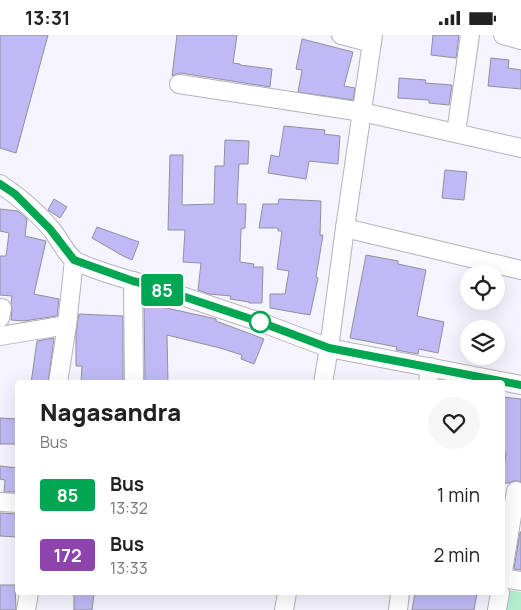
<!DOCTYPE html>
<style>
body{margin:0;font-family:Manrope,sans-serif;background:#f6f6f6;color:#222;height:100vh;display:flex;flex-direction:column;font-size:19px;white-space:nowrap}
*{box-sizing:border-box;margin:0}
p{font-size:16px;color:#767676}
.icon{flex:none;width:28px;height:28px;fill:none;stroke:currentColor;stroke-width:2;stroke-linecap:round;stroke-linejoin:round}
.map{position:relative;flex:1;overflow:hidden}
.drawer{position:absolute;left:15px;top:345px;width:490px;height:215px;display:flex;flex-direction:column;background:#fff;border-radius:5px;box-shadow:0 5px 20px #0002}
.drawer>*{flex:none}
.badge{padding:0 10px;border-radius:4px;font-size:18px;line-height:32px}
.controls{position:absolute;left:460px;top:230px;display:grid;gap:10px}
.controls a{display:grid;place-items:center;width:45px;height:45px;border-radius:50%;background:#fff;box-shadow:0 5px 20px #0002;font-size:25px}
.map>.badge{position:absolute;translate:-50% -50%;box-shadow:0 0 0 2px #fff}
.round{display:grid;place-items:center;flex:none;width:52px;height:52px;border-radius:26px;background:#f6f6f6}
.summary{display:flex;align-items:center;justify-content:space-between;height:85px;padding:0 25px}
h1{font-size:24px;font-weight:800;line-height:38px}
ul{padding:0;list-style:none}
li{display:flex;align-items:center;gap:15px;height:60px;padding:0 25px}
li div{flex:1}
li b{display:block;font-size:19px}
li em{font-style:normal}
li .badge{min-width:55px;font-weight:700;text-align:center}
.status{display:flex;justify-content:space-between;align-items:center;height:35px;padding:0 25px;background:#fff;direction:ltr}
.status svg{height:14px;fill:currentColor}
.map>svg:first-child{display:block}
</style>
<div class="status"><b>13:31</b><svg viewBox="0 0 49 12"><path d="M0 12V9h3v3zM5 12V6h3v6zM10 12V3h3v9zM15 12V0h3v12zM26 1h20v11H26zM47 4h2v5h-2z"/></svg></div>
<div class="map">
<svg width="521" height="575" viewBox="0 0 521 575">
<rect width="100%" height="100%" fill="#f4f3fe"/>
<path fill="#b1eecd" d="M508,555L521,557V575H504Z"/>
<g fill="#bfbaf5" stroke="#91909a">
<path d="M0,0H48L16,118L0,113Z"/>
<path d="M177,0H237L233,28L240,29V30L272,34L270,52L181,38L176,39L172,41Z"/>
<path d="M433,0H459L456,23L431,20Z"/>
<path d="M302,4L353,17L344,51L355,53L353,65L298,57L302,35L296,34Z"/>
<path d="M491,23L509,25L508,33L521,35V54L488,51Z"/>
<path d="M399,43L426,45L425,48L452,50L449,70L429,68V65L398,63Z"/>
<path d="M284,91L325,95L324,99L340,101L338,129L309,126L306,144L268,138L271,120L279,122Z"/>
<path d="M225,105L249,106L248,129H239L237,169H246L245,193L241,194L240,227L254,229L253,232H263L262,268H249V267L230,264L231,261L209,259L198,255L201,228L183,227L185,195H168L170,120H183L182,170L214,169L215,131H224Z"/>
<path d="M445,135L467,137L464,165L442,163Z"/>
<path d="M54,164L67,172L60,183L48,175Z"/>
<path d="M279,164L321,166L320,200H323L316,242L318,243L310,280L270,273V259H285L289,236L277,234L282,196H278V193H259L263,169H278Z"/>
<path d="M0,174L18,176L27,184L25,201L46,206L34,259L59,264L57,281L24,286L11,285L12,275L11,268L12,261L0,260V221H6L9,198L0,196Z"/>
<path d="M97,192L139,207L132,225L123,221L92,203Z"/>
<path d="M366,220L398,226V229L426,235L417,281L444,287L438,318L419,314L418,319L396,315L397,312L350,303Z"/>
<path d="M144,268L216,284V286L264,304L254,329L241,324L242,320L220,313L167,300L168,348H145Z"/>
<path d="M79,279L123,281V348H81L82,331H76V298Z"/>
<path d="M54,303L48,348H31L37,306Z"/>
<path d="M502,362L521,364V447L517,446H513L509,448H502L506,418H502Z"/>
<path d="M0,383L18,384V409H0Z"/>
<path d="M0,431L18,433V457H4L5,445L0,444Z"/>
<path d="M0,478L18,479V502L0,501Z"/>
<path d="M520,497H521V535L514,534Z"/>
<path d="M0,550H15L16,575H0Z"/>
<path d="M74,558H94L92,575H74Z"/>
<path d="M415,558H477L474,575H412Z"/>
</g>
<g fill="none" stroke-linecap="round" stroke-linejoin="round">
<defs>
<g id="minor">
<path d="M341,0L372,8"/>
<path d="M503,0L521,5"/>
<path d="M179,49L362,77L521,113"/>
<path d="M456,98L470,0"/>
<path d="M0,149C18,161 38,178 52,195C59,204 64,215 72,223C81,232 135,247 149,250L260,287L329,313L521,350"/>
<path d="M345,193L521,235"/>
<path d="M133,246L134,348"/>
<path d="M0,283L2,273"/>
<path d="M0,301L67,290"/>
<path d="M58,348L67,290L74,225"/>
<path d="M323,348L329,313L345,193L373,0"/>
<path d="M428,348L430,332"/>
<path d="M0,467L18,468"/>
<path d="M502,542L516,456"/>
<path d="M502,543L521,546"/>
<path d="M26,575L29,558"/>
<path d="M284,575L287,558"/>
<path d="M398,575L400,558"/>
<path d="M497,575L500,558"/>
</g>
</defs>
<use href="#minor" stroke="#b3b2bc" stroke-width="20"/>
<use href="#minor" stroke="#fff" stroke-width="18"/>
</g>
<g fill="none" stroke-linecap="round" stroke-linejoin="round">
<defs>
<path id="line" d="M0,149L15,159L50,194L74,225L133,246L149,250L260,287L329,313L521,350"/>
</defs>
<use href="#line" stroke="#fff" stroke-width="11"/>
<use href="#line" stroke="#00a651" stroke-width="8"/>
</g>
<circle fill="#fff" stroke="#00a651" stroke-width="2.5" cx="260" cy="287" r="10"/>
</svg>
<div class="controls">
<a><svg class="icon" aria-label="locate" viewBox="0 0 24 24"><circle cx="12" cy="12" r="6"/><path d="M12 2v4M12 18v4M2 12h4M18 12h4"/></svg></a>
<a><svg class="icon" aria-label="layers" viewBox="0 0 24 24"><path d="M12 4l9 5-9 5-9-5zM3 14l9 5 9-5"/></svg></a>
</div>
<b class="badge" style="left:162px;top:255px;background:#00a651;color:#fff">85</b>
<section class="drawer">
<div class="summary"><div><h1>Nagasandra</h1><p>Bus</p></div><a class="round"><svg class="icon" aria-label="heart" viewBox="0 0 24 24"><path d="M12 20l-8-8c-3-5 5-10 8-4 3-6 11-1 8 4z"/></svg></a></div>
<ul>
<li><span class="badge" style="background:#00a651;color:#fff">85</span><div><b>Bus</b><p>13:32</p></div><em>1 min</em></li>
<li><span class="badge" style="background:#8e44ad;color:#fff">172</span><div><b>Bus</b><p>13:33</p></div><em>2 min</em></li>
</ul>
</section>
</div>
